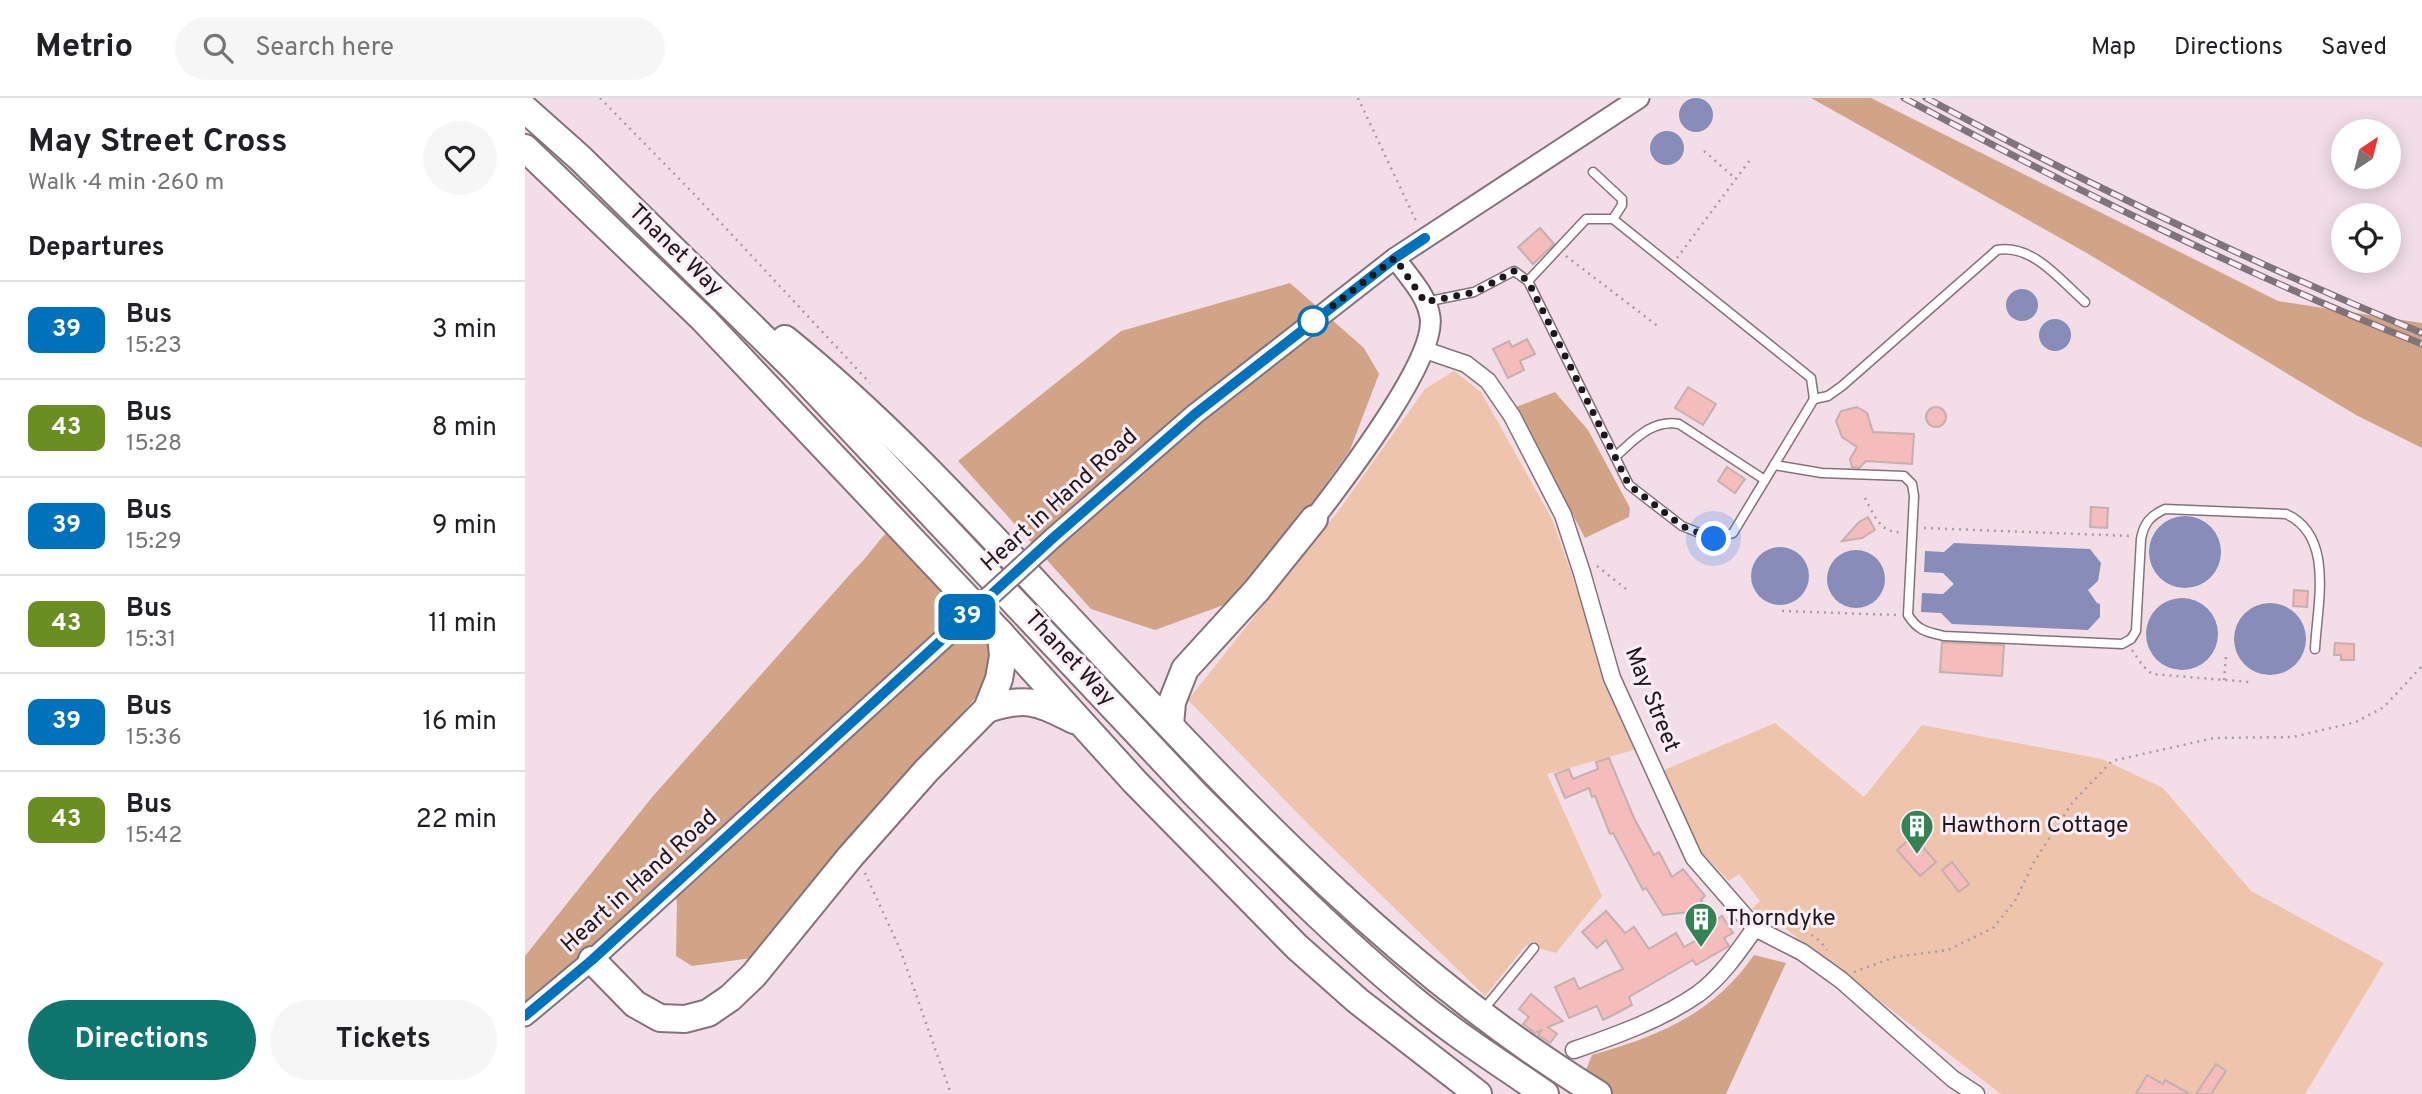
<!DOCTYPE html>
<meta charset="utf-8">
<style>
body{margin:0;font-family:Overpass,sans-serif;background:#f6f6f6;color:#202124;height:100vh;display:flex;flex-direction:column;font-size:26px;white-space:nowrap}
*{box-sizing:border-box;margin:0}
p{font-size:23px;color:#757577}
.icon{flex:none;width:38px;height:38px;fill:none;stroke:currentColor;stroke-width:2;stroke-linecap:round;stroke-linejoin:round}
.map{position:relative;flex:1;overflow:hidden}
.side{display:flex;flex-direction:column;background:#fff;width:525px}
.side>*{flex:none}
.badge{padding:0 14px;border-radius:10px;font-size:24px;line-height:46px}
.needle{width:46px;rotate:35deg}
.controls{position:absolute;left:1806px;top:21px;display:grid;gap:14px}
.controls a{display:grid;place-items:center;width:70px;height:70px;border-radius:50%;background:#fff;box-shadow:0 4px 18px #0003;font-size:35px}
.you{position:absolute;width:35px;height:35px;margin:-18px;border:5px solid #fff;border-radius:50%;background:#1a73e8;box-shadow:0 0 0 10px #1a73e833}
.map>.badge{position:absolute;translate:-50% -50%;box-shadow:0 0 0 4px #fff}
h2{padding:0 28px;font-size:26px;line-height:63px}
.round{display:grid;place-items:center;flex:none;width:74px;height:74px;border-radius:37px;background:#f6f6f6}
.headline{display:flex;align-items:center;justify-content:space-between;height:119px;padding:0 28px}
h1{font-size:33px;font-weight:700;line-height:52px}
.button{display:flex;gap:14px;margin-top:auto;padding:14px 28px}
.button a{flex:1;height:80px;border-radius:42px;background:#0f766e;color:#fff;font-size:28px;font-weight:700;line-height:80px;text-align:center}
.button a+a{background:#f6f6f6;color:#202124}
ul{padding:0;list-style:none}
li{display:flex;align-items:center;gap:21px;height:98px;padding:0 28px;border-top:2px solid #e0e0e0}
li div{flex:1}
li b{display:block;font-size:26px}
li em{font-style:normal}
li .badge{min-width:77px;font-weight:700;text-align:center}
header{display:flex;align-items:center;gap:42px;box-sizing:border-box;height:98px;padding:0 35px;background:#fff;border-bottom:2px solid #e0e0e0}
header strong{font-size:33px}
nav{display:flex;gap:38px;margin-inline-start:auto;font-size:24px}
.search{width:490px;height:63px;background:#f6f6f6;display:flex;align-items:center;gap:18px;box-sizing:border-box;padding:0 24px;border-radius:38px;color:#757577;font-size:26px}
main{display:flex;flex:1;min-height:0}
.map>svg:first-child{display:block}
</style>
<header>
<strong>Metrio</strong>
<div class="search"><svg class="icon" aria-label="search" viewBox="0 0 24 24"><circle cx="10" cy="10" r="6"/><path d="M15 15l6 6"/></svg>Search here</div>
<nav><a>Map</a><a>Directions</a><a>Saved</a></nav>
</header>
<main>
<section class="side">
<div class="headline"><div><h1>May Street Cross</h1><p>Walk · 4 min · 260 m</p></div><a class="round"><svg class="icon" aria-label="heart" viewBox="0 0 24 24"><path d="M12 20l-8-8c-3-5 5-10 8-4 3-6 11-1 8 4z"/></svg></a></div>
<h2>Departures</h2>
<ul>
<li><span class="badge" style="background:#0072bc;color:#fff">39</span><div><b>Bus</b><p>15:23</p></div><em>3 min</em></li>
<li><span class="badge" style="background:#6b8e23;color:#fff">43</span><div><b>Bus</b><p>15:28</p></div><em>8 min</em></li>
<li><span class="badge" style="background:#0072bc;color:#fff">39</span><div><b>Bus</b><p>15:29</p></div><em>9 min</em></li>
<li><span class="badge" style="background:#6b8e23;color:#fff">43</span><div><b>Bus</b><p>15:31</p></div><em>11 min</em></li>
<li><span class="badge" style="background:#0072bc;color:#fff">39</span><div><b>Bus</b><p>15:36</p></div><em>16 min</em></li>
<li><span class="badge" style="background:#6b8e23;color:#fff">43</span><div><b>Bus</b><p>15:42</p></div><em>22 min</em></li>
</ul>
<div class="button"><a>Directions</a><a>Tickets</a></div>
</section>
<div class="map">
<svg width="1897" height="996" viewBox="0 0 1897 996">
<rect width="100%" height="100%" fill="#f3dee8"/>
<g fill="#eec5ac" fill-rule="evenodd">
<path d="M929,273L956,294L1027,421L1109,652L1022,676L1077,798L1031,855L1001,847L960,898L787,730L663,602L814,412L900,291Z"/>
<path d="M1250,625L1339,699L1397,627L1577,661L1638,690L1726,793L1859,865L1780,996H1652L1651,988L1641,982L1638,986L1623,977L1613,993L1616,996H1476L1244,818L1227,811L1235,803L1214,776L1204,783L1173,751L1139,672ZM1388,738L1411,764L1396,778L1373,752Z"/>
</g>
<g fill="#d1a488">
<path d="M1286,0H1346L1753,203L1897,225V350L1831,317L1560,154Z"/>
<path d="M765,185L839,250L854,276L825,352L781,414L707,504L630,532L566,511L433,363L596,233Z"/>
<path d="M1030,294L1063,332L1105,410L1104,419L1060,440L991,309Z"/>
<path d="M364,432L472,551L464,584L227,860L167,868L151,858L152,803L140,784L59,859L0,904V858L128,698L328,473C342,460 351,445 364,432Z"/>
<path d="M1229,857L1261,865L1201,996H1087L1058,979L1067,957C1134,938 1188,916 1229,857Z"/>
</g>
<g fill="#878cb8">
<circle cx="1171" cy="17" r="17"/>
<circle cx="1142" cy="50" r="17"/>
<circle cx="1497" cy="207" r="16"/>
<circle cx="1530" cy="237" r="16"/>
<circle cx="1660" cy="454" r="36"/>
<path d="M1429,445L1565,451L1576,465L1573,483L1563,492L1572,505L1575,506V519L1563,532L1427,526L1416,515L1396,514L1397,495L1418,496L1429,486L1418,475L1399,474L1400,453L1419,454Z"/>
<circle cx="1255" cy="478" r="29"/>
<circle cx="1331" cy="481" r="29"/>
<circle cx="1657" cy="536" r="36"/>
<circle cx="1745" cy="541" r="36"/>
</g>
<g fill="#f4bcba" stroke="#c6afaf" stroke-width="2">
<path d="M1015,130L1029,146L1008,166L993,149Z"/>
<path d="M1002,241L1010,256L995,263L999,272L983,280L968,251L984,243L987,249Z"/>
<path d="M1163,289L1191,306L1178,327L1150,310Z"/>
<path d="M1332,309L1342,315L1348,334L1389,336L1387,366L1341,363L1334,370L1327,369L1325,361L1332,349L1317,339L1311,323L1316,313Z"/>
<circle cx="1411" cy="319" r="10"/>
<path d="M1202,369L1220,381L1210,395L1193,383Z"/>
<path d="M1566,409L1583,410L1582,430L1565,429Z"/>
<path d="M1343,419L1350,432L1337,440L1317,443L1334,424Z"/>
<path d="M1769,492L1783,493L1782,509L1768,508Z"/>
<path d="M1417,544L1479,547L1477,578L1415,574Z"/>
<path d="M1810,545L1829,546V562H1816V557H1809Z"/>
<path d="M1084,660L1109,720L1129,757L1134,754L1147,779L1158,771L1180,798L1176,802L1182,812L1138,817L1121,790L1118,792L1088,735L1085,736L1070,698L1067,699L1064,690L1040,700L1030,676L1044,671L1048,681L1073,671L1071,664Z"/>
<path d="M1388,738L1411,764L1395,778L1372,752Z"/>
<path d="M1427,764L1444,786L1434,794L1417,772Z"/>
<path d="M1081,813L1100,835L1109,829L1124,851L1151,835L1159,849L1184,835L1180,829L1197,818L1208,835L1199,840L1204,848L1171,867L1168,862L1104,899L1107,907L1090,916L1078,922L1072,908L1044,920L1030,889L1049,880L1054,891L1098,871L1081,842L1072,850L1057,834Z"/>
<path d="M1006,896L1038,923L1023,929L1032,936L1025,945L1013,937L1017,932L1010,935L998,926L1004,919L994,911Z"/>
<path d="M1691,966L1701,973L1686,996H1671Z"/>
<path d="M1622,977L1638,986L1640,982L1665,996H1611Z"/>
</g>
<g fill="none" stroke-linecap="round" stroke-linejoin="round">
<defs>
<g id="service">
<path d="M1068,74L1097,101V107L1088,121"/>
<path d="M900,204L949,194L989,173L1003,183L1104,387L1157,428L1189,441L1208,435L1289,301L1286,280L1088,121H1061L1003,183"/>
<path d="M1289,301L1303,298L1317,288L1472,152C1508,146 1535,182 1560,204"/>
<path d="M1090,359C1109,342 1127,321 1154,326L1240,382"/>
<path d="M1249,367L1297,375L1379,378L1387,386L1389,398L1383,517C1393,533 1402,534 1419,538L1597,546L1606,541L1611,533L1616,441C1619,425 1625,418 1640,411L1761,416C1810,438 1792,507 1790,551"/>
<path d="M959,911L1009,850"/>
</g>
<g id="minor">
<path d="M900,252L941,266L963,283L987,318L1038,417L1057,475L1087,580L1169,760L1230,830L1277,854L1316,882L1428,981L1451,996"/>
<path d="M1049,952C1090,938 1137,921 1173,896C1197,878 1213,854 1230,830"/>
</g>
<g id="tertiary">
<path d="M789,421C817,384 912,262 905,219C902,197 883,178 870,160"/>
<path d="M528,440L670,316L870,160L1114,0"/>
<path d="M0,918L67,862L416,543"/>
</g>
<g id="trunk">
<path d="M0,11L55,60L270,271L670,696C740,766 810,837 886,900C928,935 975,965 1020,996"/>
<path d="M0,50L179,222L476,536L610,684L772,849L833,903L953,996"/>
<path d="M260,241C360,322 448,418 535,511C701,688 864,868 1073,996"/>
<path d="M462,611C503,598 512,604 549,622"/>
<path d="M645,627L647,604L660,571L732,492L789,421"/>
<path d="M67,862L110,906L135,920L160,921L183,915L205,900L229,877L325,759L401,673L462,611L474,581L478,558L476,536"/>
</g>
</defs>
<use href="#service" stroke="#84727b" stroke-width="11"/>
<use href="#minor" stroke="#84727b" stroke-width="19"/>
<use href="#tertiary" stroke="#84727b" stroke-width="23"/>
<use href="#trunk" stroke="#84727b" stroke-width="30"/>
<g stroke="#aa9aa2" stroke-width="2.5" stroke-dasharray="2 5" stroke-linecap="butt">
<path d="M75,0L168,95L345,285"/>
<path d="M833,0L892,125"/>
<path d="M1179,53L1211,81"/>
<path d="M1041,158L1135,230"/>
<path d="M1152,160L1225,62"/>
<path d="M1340,400C1348,415 1355,436 1376,434"/>
<path d="M1399,430L1606,438"/>
<path d="M1072,468L1101,491"/>
<path d="M1257,513L1373,517"/>
<path d="M1607,552L1618,568L1627,576L1724,584"/>
<path d="M1699,582L1701,558"/>
<path d="M340,775L375,851L426,996"/>
<path d="M1269,825L1295,843L1302,852"/>
<path d="M1329,874L1370,859L1423,852L1468,830L1490,803L1509,764L1547,705L1587,663L1689,640L1768,639L1831,624L1859,609L1897,568"/>
</g>
<use href="#service" stroke="#fff" stroke-width="8"/>
<use href="#minor" stroke="#fff" stroke-width="16"/>
<use href="#tertiary" stroke="#fff" stroke-width="19"/>
<use href="#trunk" stroke="#fff" stroke-width="26"/>
<defs>
<g id="rail">
<path d="M1379,0C1547,90 1719,176 1897,246"/>
<path d="M1401,0C1562,86 1728,165 1897,235"/>
</g>
</defs>
<use href="#rail" stroke="#807379" stroke-width="7"/>
<use href="#rail" stroke="#fdedf5" stroke-width="4.5" stroke-dasharray="13" stroke-linecap="butt"/>
<defs>
<path id="tertiary-bridge" d="M416,543L528,440"/>
</defs>
<use href="#tertiary-bridge" stroke="#84727b" stroke-width="23" stroke-linecap="butt"/>
<use href="#tertiary-bridge" stroke="#fff" stroke-width="19"/>
</g>
<g fill="none" stroke-linecap="round" stroke-linejoin="round">
<defs>
<path id="line" d="M0,918L67,862L528,440L670,316L870,160L900,140"/>
</defs>
<use href="#line" stroke="#fff" stroke-width="16"/>
<use href="#line" stroke="#0072bc" stroke-width="10"/>
<path stroke="#1e171b" stroke-width="7" stroke-dasharray="0 12.6" d="M788,223L870,160L900,204L950,194L989,173L1003,183L1104,387L1157,428L1189,441"/>
</g>
<defs>
<symbol id="building-pin" viewBox="-11 -11 22 30"><path d="M0 17L-7.5 6A9.5 9.5 0 1 1 7.5 6Z" fill="#348354" stroke="#fdedf5"/><path d="M-4-6H4V6H1V3H-1V6H-4ZM-2.5-4.3h1.7v1.8h-1.7ZM.8-4.3h1.7v1.8H.8ZM-2.5-1h1.7V.8h-1.7ZM.8-1h1.7V.8H.8Z" fill="#fff"/></symbol>
</defs>
<g fill-rule="evenodd">
<use href="#building-pin" x="1373" y="709" width="38" height="52"/>
<use href="#building-pin" x="1157" y="802" width="38" height="52"/>
</g>
<circle fill="#fff" stroke="#0072bc" stroke-width="3.5" cx="788" cy="223" r="14"/>
<g text-anchor="middle" dominant-baseline="central" stroke-width="6" stroke-linejoin="round" paint-order="stroke">
<g font-size="23" fill="#1e171b" stroke="#fdedf5">
<text transform="translate(150 153) rotate(44)">Thanet Way</text>
<text transform="translate(535 403) rotate(-42)">Heart in Hand Road</text>
<text transform="translate(544 561) rotate(47)">Thanet Way</text>
<text transform="translate(1126 602) rotate(68)">May Street</text>
<text transform="translate(115 784) rotate(-42)">Heart in Hand Road</text>
</g>
<g font-size="23" fill="#1e171b" stroke="#fdedf5" text-anchor="start">
<text x="1416" y="728">Hawthorn Cottage</text>
<text x="1200" y="821">Thorndyke</text>
</g>
</g>
</svg>
<div class="controls">
<a><svg class="needle" viewBox="-14 -14 28 28"><path d="M0-13l5 13h-10z" fill="#e53935"/><path d="M0 13l5-13h-10z" fill="#757577"/></svg></a>
<a><svg class="icon" aria-label="locate" viewBox="0 0 24 24"><circle cx="12" cy="12" r="6"/><path d="M12 2v4M12 18v4M2 12h4M18 12h4"/></svg></a>
</div>
<div class="you" style="left:1189px;top:441px"></div>
<b class="badge" style="left:442px;top:519px;background:#0072bc;color:#fff">39</b>
</div>
</main>
